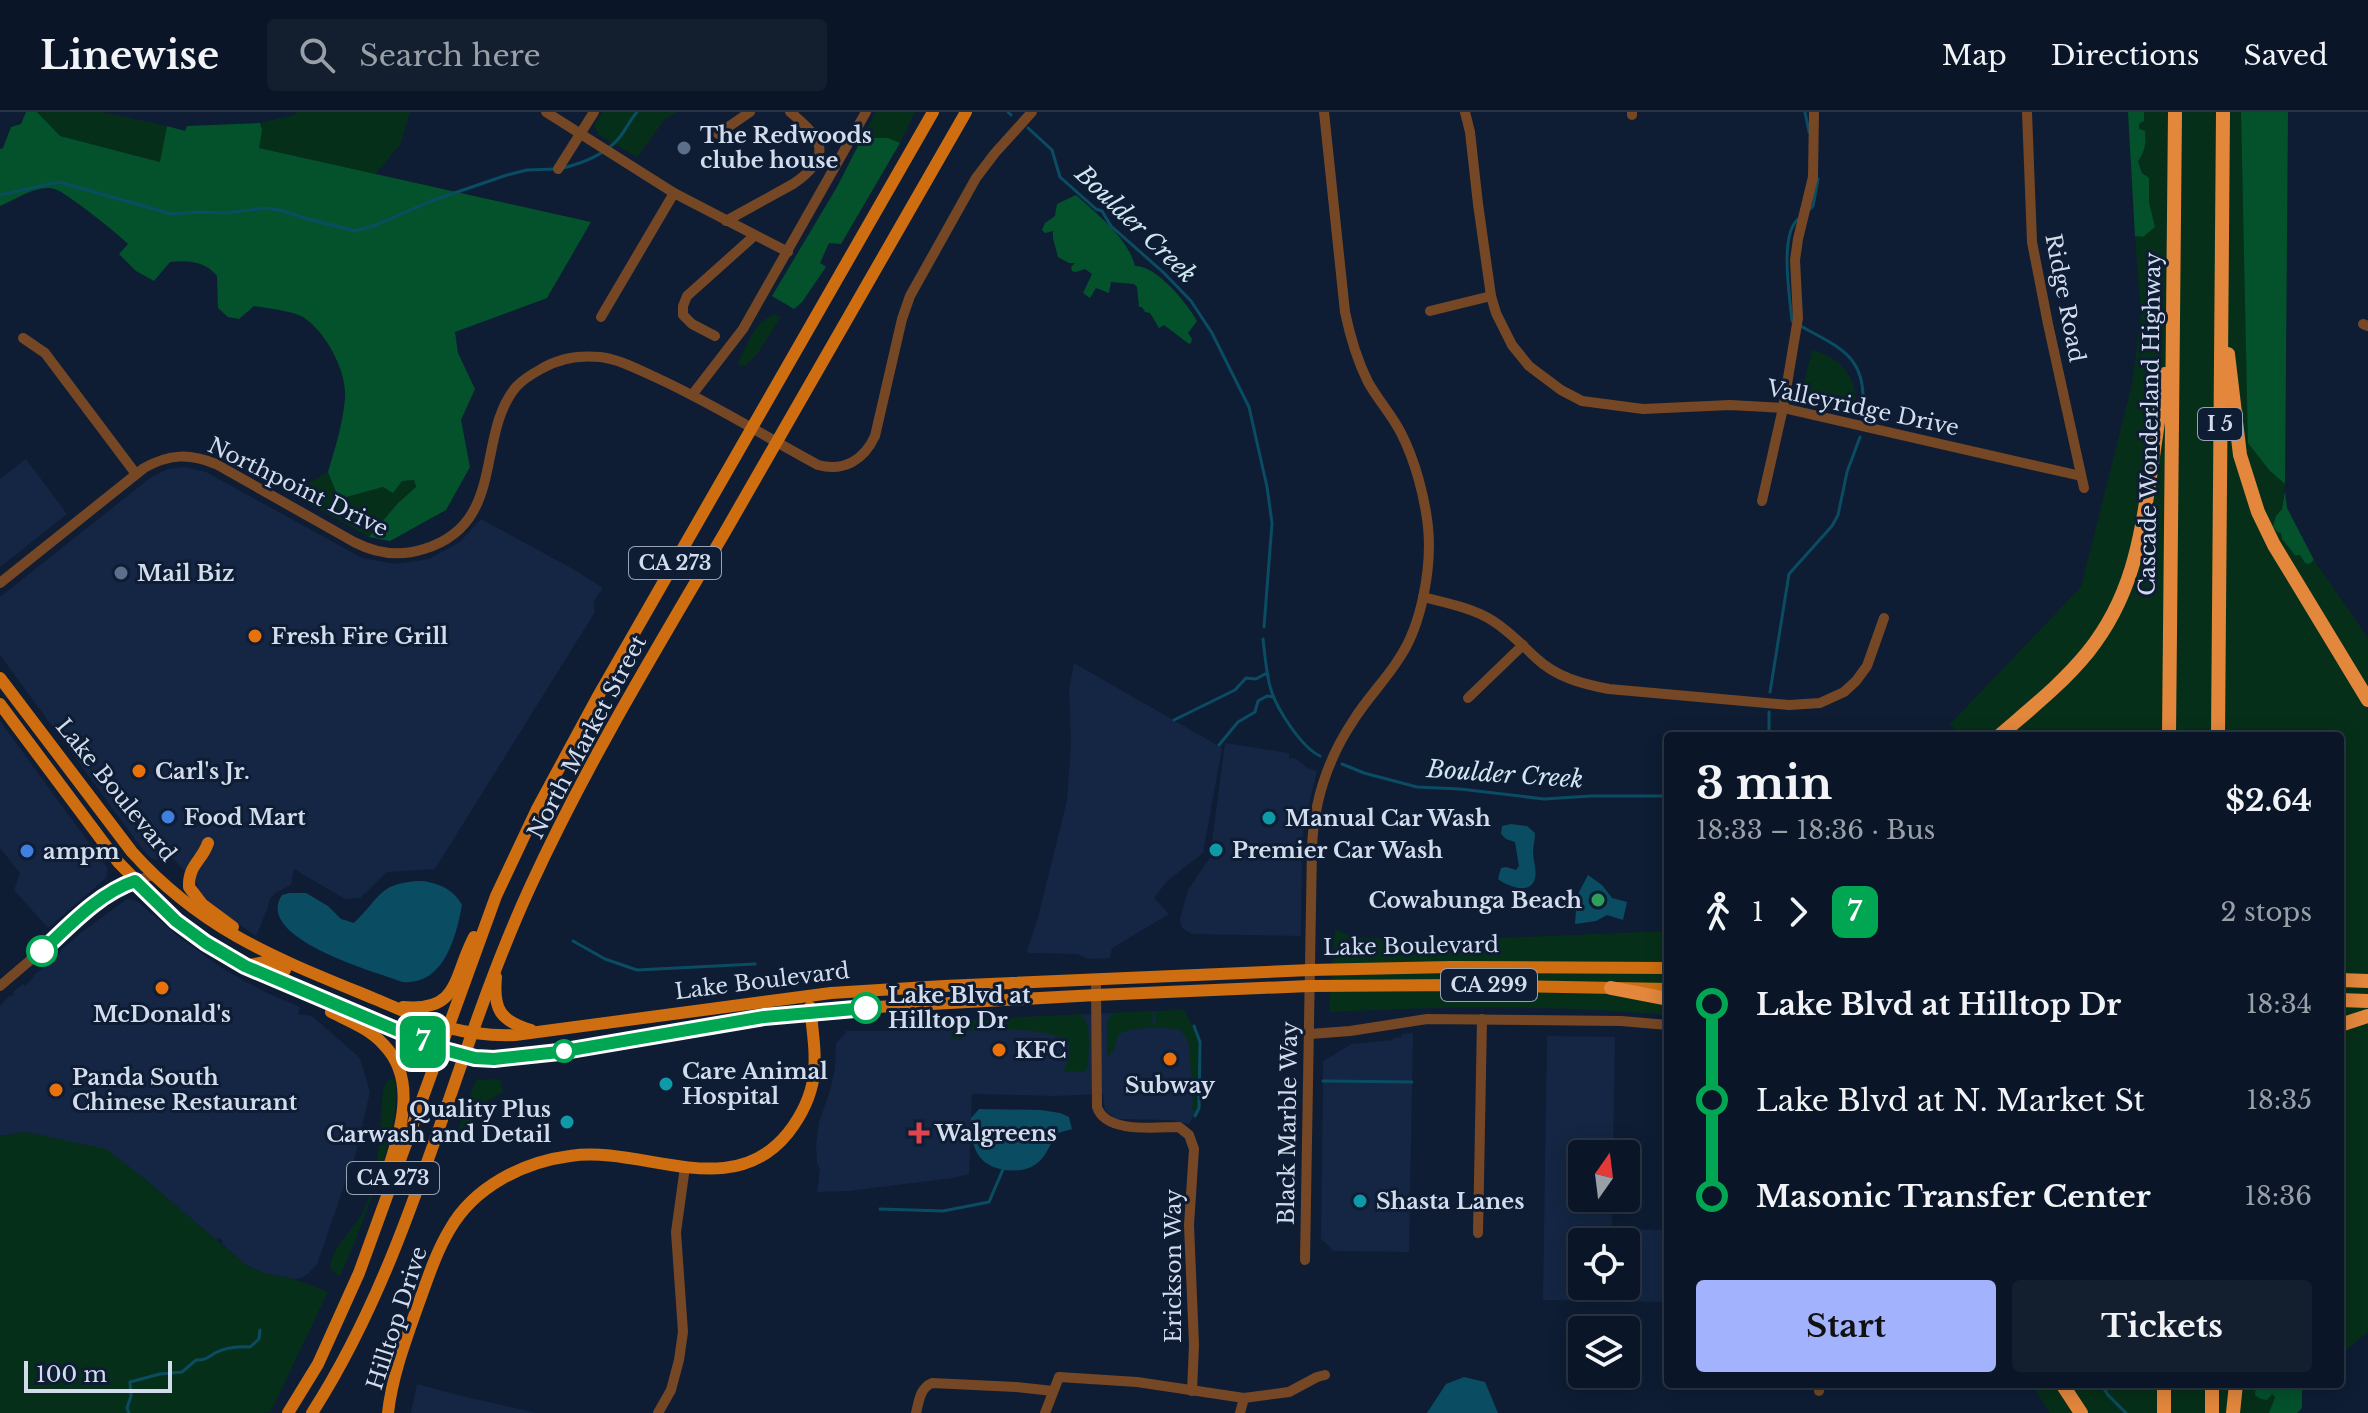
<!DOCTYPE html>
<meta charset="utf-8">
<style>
body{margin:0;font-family:"Libre Baskerville",serif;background:#131f2f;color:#f1f3f6;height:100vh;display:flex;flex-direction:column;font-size:30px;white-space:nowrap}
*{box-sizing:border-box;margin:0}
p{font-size:26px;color:#999fa7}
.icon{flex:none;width:44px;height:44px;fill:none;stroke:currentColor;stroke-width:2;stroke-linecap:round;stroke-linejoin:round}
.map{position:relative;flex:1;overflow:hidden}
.details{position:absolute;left:1664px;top:620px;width:680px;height:656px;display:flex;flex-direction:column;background:#0a1627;border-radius:8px;box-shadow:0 4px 20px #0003,0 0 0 2px #2a3544}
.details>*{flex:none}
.badge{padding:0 16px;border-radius:12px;font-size:28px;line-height:52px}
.needle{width:52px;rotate:14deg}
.controls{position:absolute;left:1568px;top:1028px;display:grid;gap:16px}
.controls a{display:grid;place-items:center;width:72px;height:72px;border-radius:8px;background:#0a1627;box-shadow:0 4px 20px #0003,0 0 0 2px #2a3544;font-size:40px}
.scale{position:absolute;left:24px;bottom:20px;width:148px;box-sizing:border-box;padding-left:8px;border:4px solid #d2dcec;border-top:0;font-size:22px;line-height:28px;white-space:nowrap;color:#d2dcec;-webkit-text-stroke:6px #0e1d34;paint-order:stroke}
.map>.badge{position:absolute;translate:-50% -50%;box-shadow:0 0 0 4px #fff}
.legs{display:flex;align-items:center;gap:12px;height:88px;padding:0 32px;font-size:26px}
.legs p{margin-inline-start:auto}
.overview{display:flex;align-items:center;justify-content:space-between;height:136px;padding:0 32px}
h1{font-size:44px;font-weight:700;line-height:60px}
.cta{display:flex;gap:16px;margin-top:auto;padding:16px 32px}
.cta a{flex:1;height:92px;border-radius:8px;background:#a3b2fd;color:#111;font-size:32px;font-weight:700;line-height:92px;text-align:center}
.cta a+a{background:#131f2f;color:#f1f3f6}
ul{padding:0 32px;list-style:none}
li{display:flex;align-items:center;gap:28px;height:96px;font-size:30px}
li i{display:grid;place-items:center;width:12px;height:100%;margin:0 10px;background:currentColor}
li i::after{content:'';width:20px;height:20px;margin:-10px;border:6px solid;border-radius:50%;background:#0a1627}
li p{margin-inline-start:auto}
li:first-child i{background:linear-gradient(#0000 50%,currentColor 0)}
li:last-child i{background:linear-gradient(currentColor 50%,#0000 0)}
header{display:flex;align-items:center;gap:48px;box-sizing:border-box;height:112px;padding:0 40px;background:#0a1627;border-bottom:2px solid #2a3544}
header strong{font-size:38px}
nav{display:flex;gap:44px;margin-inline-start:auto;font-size:28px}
.search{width:560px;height:72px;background:#131f2f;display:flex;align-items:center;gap:20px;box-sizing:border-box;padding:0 28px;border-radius:8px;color:#999fa7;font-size:30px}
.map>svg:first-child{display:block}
</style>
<header>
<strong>Linewise</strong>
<div class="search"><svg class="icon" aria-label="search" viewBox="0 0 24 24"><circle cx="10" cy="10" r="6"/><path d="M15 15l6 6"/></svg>Search here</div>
<nav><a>Map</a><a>Directions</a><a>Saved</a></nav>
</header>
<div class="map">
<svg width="2368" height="1301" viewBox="0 0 2368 1301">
<rect width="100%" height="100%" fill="#0e1d34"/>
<g fill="#142643" fill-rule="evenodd">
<path d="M26,347L67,402L0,455V367Z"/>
<path d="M184,355L206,360L362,446L396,452L429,447L460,430L481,407L573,457L603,476L593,490L595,500L435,757L387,760L360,786L345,787L294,757L291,773L275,781L270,787L267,798L256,824L204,789L205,786L198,777L197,771L169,743L156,748L151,746L143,738L0,543V485L150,366L168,357Z"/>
<path d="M1074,551L1222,636L1203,741L1167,769L1154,786L1169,802L1112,836L1110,846L1088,847L1077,842L1029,841L1027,838L1038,806L1067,688L1071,632L1069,577Z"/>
<path d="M0,609L108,757L106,766L48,816L14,778L20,761L0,736Z"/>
<path d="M1225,631L1289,641V646L1296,647L1308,656L1317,659L1305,709L1302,731L1301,824L1192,822L1182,816L1180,807L1188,778L1210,745Z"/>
<path d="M127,787L137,789L180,826L225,858L263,879L300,895L298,902L312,904L360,946L370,980L352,1057H350L317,1152L309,1161L301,1166L294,1167L263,1161L246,1153L222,1132L223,1129L220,1126L216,1128L140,1063L91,1035L26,1020L0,1024V894L9,884H13L14,879L23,872L25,874L34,865L33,864L58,844L61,838L83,819Z"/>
<path d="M1184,898L1199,930L1198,995L1189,1012L1170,1008L1116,1007L1105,998L1103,982L1056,984L972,982L969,1062L953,1066L849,1079L817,1080L820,1057L817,1051L816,1033L819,1010L830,979L835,956L836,931L846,921V919H884L940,909Z"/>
<path d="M1413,921L1409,1140L1333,1139L1325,1130L1321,1128L1323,969H1327L1323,968V949L1352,932L1393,928V926L1402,925V922Z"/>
<path d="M1547,924L1615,925L1613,1042H1582V1086H1612V1117L1668,1118V1190L1543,1188ZM1582,1130H1626V1174H1582Z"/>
<path d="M417,1272L462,1284L536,1301H411Z"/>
</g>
<g fill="#062f19">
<path d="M37,0H102L167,14L161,50L60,24Z"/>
<path d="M296,0H410L400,33L375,62L258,36L262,18L260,11L294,3Z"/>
<path d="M603,0H677L665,7L637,45L599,23L594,13Z"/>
<path d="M876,0H915L900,31L888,26H862Z"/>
<path d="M2144,0H2241L2247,267L2270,359L2285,372L2282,397L2276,404L2282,427L2295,443L2300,442L2309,452L2314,448L2368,526V1220L2340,1243V624H1956L1958,623L1950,612L2081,475L2132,272L2141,203L2135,124L2143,125L2155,114L2149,90V67C2133,53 2138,31 2139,12L2144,9Z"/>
<path d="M775,202L781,205L757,242L746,253H739L738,251C747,233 755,209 775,202Z"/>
<path d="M1812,238C1843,246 1861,269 1854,302L1800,287Z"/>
<path d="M328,360L340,387L383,375L393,380L402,369L414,368L416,375L398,391L369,425L296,385L309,371Z"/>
<path d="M1335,817L1354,826L1456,828L1668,819V903C1555,893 1442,894 1329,900Z"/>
<path d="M1184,898L1199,927L1197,999L1192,998L1193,990L1189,932L1181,918C1165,915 1132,914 1118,923L1114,937L1107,947V910L1112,901L1153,899V907L1150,911L1154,912L1156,910L1155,899Z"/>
<path d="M1081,902C1093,916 1088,937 1088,954L1085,959L1064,960C1067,946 1074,945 1067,928C1035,914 996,917 962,919V928L953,927L951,923L953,909Z"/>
<path d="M393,966C409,1000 357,1127 340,1164L331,1158C327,1140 355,1116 363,1100C381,1062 379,1018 383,977L387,970Z"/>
<path d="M500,967L503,979C497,985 487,988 480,995C471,1004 469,1016 463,1027L460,1029H454L474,973L477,968Z"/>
<path d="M26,1020L106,1037L140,1063L246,1153L263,1161L294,1167L328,1180L271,1299L264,1301H0V1024Z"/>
<path d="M2031,1272H2256L2255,1283L2272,1281L2275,1285L2269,1301H2050Z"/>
</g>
<g fill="#03522c">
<path d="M26,0H37L60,24L160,50L167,14L185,19L187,14L260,11L262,18L259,36L591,110L547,186L455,220L458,241L475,277L461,308L470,355L446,398L390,429L369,425L398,391L416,375L414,368L402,369L393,381L383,375L339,387L328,360C335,336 343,312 345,286C347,259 326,220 303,205C293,199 266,196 254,194L239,207L228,205L218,196L217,164C205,149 188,148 170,150L154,169L136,159L119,142L128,132C118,122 67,81 55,77C38,72 15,88 0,94V37L3,36L11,15L21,12Z"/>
<path d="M2128,0H2144V9L2139,12V17L2145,19C2146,31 2145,40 2138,49L2142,61L2149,66V90L2155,115L2143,125L2135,124Z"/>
<path d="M2241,0H2288L2285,372L2270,359L2248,331Z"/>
<path d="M862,26H888L900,31L841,132L829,131L820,151L826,155L802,190L794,197L772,184L837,75Z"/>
<path d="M1076,83C1097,102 1128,126 1135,154C1156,153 1187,191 1197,209L1188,221L1192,227L1191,231L1189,232L1164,213L1159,216L1150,201L1145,200L1142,195H1139L1137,175L1134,172L1111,170L1109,181L1096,176L1090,186L1083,181L1092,162L1085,157L1076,160L1072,159L1071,155L1075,151H1069L1058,145L1053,126V119L1045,121L1042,118L1045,111L1055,104L1057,92Z"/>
<path d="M2285,379L2287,396L2314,448L2309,452L2305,451L2300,443H2295L2282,427L2281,421L2277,420L2273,414L2276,404L2282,397Z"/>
<path d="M2256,1272H2302V1296L2297,1301H2269L2275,1285L2272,1282L2267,1288L2261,1287L2255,1283Z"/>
</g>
<g fill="#0a4d63">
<path d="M1511,712L1527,714L1535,721C1535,728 1533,734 1533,740C1533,748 1537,758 1535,766C1531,784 1507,774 1498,767L1501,756L1506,755L1516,758L1519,754L1515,730L1506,727L1501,722L1502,714Z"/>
<path d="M1588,763L1602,773L1612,786L1627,790L1623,808L1607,803L1596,809L1575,812L1577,784Z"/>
<path d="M423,769C440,772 453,777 462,793C456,825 444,873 403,870C376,860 253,826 282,783L289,781H306L328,794L341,807L354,811C382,784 379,770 423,769Z"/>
<path d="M979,997L1041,998L1060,1001L1069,1005L1072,1017L1058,1021C1050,1030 1046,1046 1036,1052C1026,1059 1016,1059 1005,1058C976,1054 970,1032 971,1006Z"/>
<path d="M1464,1265L1485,1270L1498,1301H1427L1446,1272Z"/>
</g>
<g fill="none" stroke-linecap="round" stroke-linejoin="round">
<g stroke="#0a4d63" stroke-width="3">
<path d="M1008,0L1011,3"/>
<path d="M1805,0L1809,20"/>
<path d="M1028,16L1052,38L1060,65L1096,97L1102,99L1111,114L1164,161L1191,189L1212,221L1249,295L1267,375L1272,411L1264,515"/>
<path d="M563,56C583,51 605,43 619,26C625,19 630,8 637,0"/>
<path d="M0,83L59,70L172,102L196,100L226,101L266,96L284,99L304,106L355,119L376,113L431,89L507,63L527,58L556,57"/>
<path d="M1810,97L1813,94L1818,67"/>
<path d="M1798,107C1779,124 1790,185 1792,209C1835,235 1870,240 1862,302"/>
<path d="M1263,527C1265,543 1266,562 1271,578C1277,597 1301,635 1320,644"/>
<path d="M1770,580L1789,462L1832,414L1838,403L1847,360L1860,325"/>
<path d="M1174,608L1235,578L1246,566L1256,567L1265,562L1268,563"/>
<path d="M1769,624V600"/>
<path d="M1219,633L1238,610L1255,600L1258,589L1267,584L1274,585"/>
<path d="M1342,652L1364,661L1417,675L1460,677L1544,687L1591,684H1668"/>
<path d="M573,829L605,847L637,858L755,852"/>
<path d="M1194,914L1200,930L1199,996L1195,1004"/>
<path d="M1323,969L1412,970"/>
<path d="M880,1097L943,1099L989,1090L1004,1055"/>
<path d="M2101,1272L2108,1283L2126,1301"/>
<path d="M129,1301L127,1296L131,1284L130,1270L160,1262L182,1260L196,1248C206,1248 207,1246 215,1241C226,1235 239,1234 250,1235L259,1227L260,1218"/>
</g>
<g stroke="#764724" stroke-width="10">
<path d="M546,0L674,81L788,140"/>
<path d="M1465,0L1470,20L1478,92L1491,184L1496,201L1512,233L1529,254L1561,278L1582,289L1643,297L1730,293L1783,296L2081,364"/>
<path d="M1632,0V3"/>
<path d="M2027,0L2032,130L2048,212L2084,376"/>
<path d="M718,22L750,0"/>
<path d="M558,57L594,0"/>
<path d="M726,109L793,72C834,44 823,27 790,0"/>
<path d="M1430,199L1491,184"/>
<path d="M601,205L674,81"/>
<path d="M2363,212L2368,214"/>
<path d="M715,224L692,212L683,203V194L687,184L754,124"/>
<path d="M23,226L45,241L136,362"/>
<path d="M692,283L743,217L866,0"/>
<path d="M1762,389L1783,296L1798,206L1795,148L1798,127L1813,65L1814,0"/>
<path d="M0,471L144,356C169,342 189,341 216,352L354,430C377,442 399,445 424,437C507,412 475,324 516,275C523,267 532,262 541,257C559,246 579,243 600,245C619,247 639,258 657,266C712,291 764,324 818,353C844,360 864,348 875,324L902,207L910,184L976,66L995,41L1032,0"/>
<path d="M1423,485C1446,491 1473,496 1493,509C1509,519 1522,533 1536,546C1556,565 1582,572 1609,577L1789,593L1820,591L1844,580L1856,569L1867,554L1884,506"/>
<path d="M1468,586L1523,533"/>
<path d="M1096,867L1097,995C1106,1022 1156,1015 1179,1015L1189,1023L1194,1037L1189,1113L1194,1233L1192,1279"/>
<path d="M0,874L102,787L123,773L153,763"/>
<path d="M1310,922L1350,919L1427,907L1621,909L1668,913"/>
<path d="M1478,1121L1482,907"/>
<path d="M1305,1148L1312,735C1314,689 1327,648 1353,609C1367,586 1386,568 1400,545C1422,512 1432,454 1428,415C1425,386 1415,348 1401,321C1392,303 1378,288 1368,270C1357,248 1350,224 1345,200L1324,0"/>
<path d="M1819,1279V1272"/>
<path d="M658,1301L671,1278L679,1248L683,1220L676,1120L685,1055"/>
<path d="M916,1301C919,1289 920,1276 932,1271L1016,1275L1053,1279"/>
<path d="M1045,1301L1059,1265L1137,1270L1244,1286L1289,1280L1317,1265L1325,1263"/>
<path d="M1240,1301L1244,1286"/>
</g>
<g stroke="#ce6e10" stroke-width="12">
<path d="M0,566L132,740C204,820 278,847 375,887C428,909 456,925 515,923L831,881L944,874L1310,858L1451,855L1668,856"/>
<path d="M0,592L118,750L176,809L206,831L261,862L441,937L475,946L494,947L559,940L764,905L840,897L1096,883L1309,874L1464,873L1668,877"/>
<path d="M208,731C202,749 188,753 189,775L202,792L233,815"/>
<path d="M245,854L264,850L285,858"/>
<path d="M496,865C493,897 500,909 531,918"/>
<path d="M403,895C460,900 453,865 474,825"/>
<path d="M331,900C349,909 370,917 384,933C419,969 399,1023 386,1064"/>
<path d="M288,1301L318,1252L359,1161L496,784L537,697L597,586L933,0"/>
<path d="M312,1301C416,1139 451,946 531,773C587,651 657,536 725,420C806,280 886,140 966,0"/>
<path d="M388,1301C392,1265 405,1230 417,1196C427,1169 435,1142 450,1117C474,1075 523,1050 570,1044C643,1033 731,1092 788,1021C822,977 816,947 810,895"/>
</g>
<g stroke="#e3873d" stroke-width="14">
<path d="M2228,242L2240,343L2258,400L2274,433L2368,588"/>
<path d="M1999,624C2030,597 2062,572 2088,540C2131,486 2140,431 2150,365C2155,330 2160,296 2165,262"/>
<path d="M2169,624L2175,0"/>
<path d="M2218,624L2223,0"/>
<path d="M2340,868L2368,869"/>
<path d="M1611,876L1668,887"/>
<path d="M2340,888L2368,889"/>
<path d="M2340,913L2368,904"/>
<path d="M2062,1272L2081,1301"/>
<path d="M2164,1301V1272"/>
<path d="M2212,1301V1272"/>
<path d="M2233,1301L2236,1272"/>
</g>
</g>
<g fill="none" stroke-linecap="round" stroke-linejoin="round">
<defs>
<path id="line-1" d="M42,839C69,814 99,781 135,769L176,809L206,831L245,854L441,937L475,946L494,947L559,940L764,905L866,896"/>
</defs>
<use href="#line-1" stroke="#fff" stroke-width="18"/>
<use href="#line-1" stroke="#00a651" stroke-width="12"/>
</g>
<g fill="#5c6f8a" stroke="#0e1d34" stroke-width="3">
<circle cx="684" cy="36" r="8"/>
<circle cx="121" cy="461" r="8"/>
</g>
<g fill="#e8710a" stroke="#0e1d34" stroke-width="3">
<circle cx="255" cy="524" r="8"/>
<circle cx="139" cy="659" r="8"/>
<circle cx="162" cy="876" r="8"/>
<circle cx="999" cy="938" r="8"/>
<circle cx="1170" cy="947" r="8"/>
<circle cx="56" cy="978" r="8"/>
</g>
<g fill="#3f7fe0" stroke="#0e1d34" stroke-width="3">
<circle cx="168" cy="705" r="8"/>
<circle cx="27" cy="739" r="8"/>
</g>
<g fill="#0f9aa8" stroke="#0e1d34" stroke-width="3">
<circle cx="1269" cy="706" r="8"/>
<circle cx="1216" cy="738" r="8"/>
<circle cx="666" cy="972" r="8"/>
<circle cx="567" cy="1010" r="8"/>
<circle cx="1360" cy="1089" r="8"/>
</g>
<circle fill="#2e9e5b" stroke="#0e1d34" stroke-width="3" cx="1598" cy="788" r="8"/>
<g fill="#fff" stroke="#00a651" stroke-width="4">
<circle cx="42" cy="839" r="14"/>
<circle cx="866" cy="896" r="14"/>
<circle cx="564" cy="939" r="10"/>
</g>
<path fill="#e0444e" stroke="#0e1d34" stroke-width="3" d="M915 1009h8v8h8v8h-8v8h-8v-8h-8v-8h8z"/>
<g text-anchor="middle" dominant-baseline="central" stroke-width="6" stroke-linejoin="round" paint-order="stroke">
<g fill="#0e1d34" stroke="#97a3b5" stroke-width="2">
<rect x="2198" y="296" width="44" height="32" rx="6"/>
<rect x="629" y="435" width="92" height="32" rx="6"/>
<rect x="1441" y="857" width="96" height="32" rx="6"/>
<rect x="347" y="1050" width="92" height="32" rx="6"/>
</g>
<g font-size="20" font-weight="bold" fill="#d2dcec">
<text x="2220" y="312">I 5</text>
<text x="675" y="451">CA 273</text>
<text x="1489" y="873">CA 299</text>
<text x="393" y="1066">CA 273</text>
</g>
<g font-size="22" font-weight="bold" fill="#d2dcec" stroke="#0e1d34" text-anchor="start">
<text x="700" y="23">The Redwoods<tspan x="700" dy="25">clube house</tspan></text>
<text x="137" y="461">Mail Biz</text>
<text x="271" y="524">Fresh Fire Grill</text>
<text x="155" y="659">Carl's Jr.</text>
<text x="184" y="705">Food Mart</text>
<text x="1285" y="706">Manual Car Wash</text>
<text x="1232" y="738">Premier Car Wash</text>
<text x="43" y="739">ampm</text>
<text x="1582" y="788" text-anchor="end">Cowabunga Beach</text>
<text x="162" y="902" text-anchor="middle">McDonald's</text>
<text x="1015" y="938">KFC</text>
<text x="682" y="959">Care Animal<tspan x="682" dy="25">Hospital</tspan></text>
<text x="72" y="965">Panda South<tspan x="72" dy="25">Chinese Restaurant</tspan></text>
<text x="1170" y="973" text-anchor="middle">Subway</text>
<text x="551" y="997" text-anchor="end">Quality Plus<tspan x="551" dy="25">Carwash and Detail</tspan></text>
<text x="935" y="1021">Walgreens</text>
<text x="1376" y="1089">Shasta Lanes</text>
</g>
<g font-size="22" fill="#d2dcec" stroke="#0e1d34">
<text transform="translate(2065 186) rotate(79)">Ridge Road</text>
<text transform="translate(1863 296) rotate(12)">Valleyridge Drive</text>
<text transform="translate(2150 312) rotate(-89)">Cascade Wonderland Highway</text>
<text transform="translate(298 375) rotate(26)">Northpoint Drive</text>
<text transform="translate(587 625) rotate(-62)">North Market Street</text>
<text transform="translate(116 678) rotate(51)">Lake Boulevard</text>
<text transform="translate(1411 834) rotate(-1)">Lake Boulevard</text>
<text transform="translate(762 869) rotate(-7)">Lake Boulevard</text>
<text transform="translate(1288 1011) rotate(-89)">Black Marble Way</text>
<text transform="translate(1173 1154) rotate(-90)">Erickson Way</text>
<text transform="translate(397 1206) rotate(-72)">Hilltop Drive</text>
</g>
<g font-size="22" font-weight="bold" fill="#d2dcec" stroke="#0e1d34" text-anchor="start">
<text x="888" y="883">Lake Blvd at<tspan x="888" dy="25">Hilltop Dr</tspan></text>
</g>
<g font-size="24" font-style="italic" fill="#cfe7f1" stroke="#0e1d34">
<text transform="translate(1136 112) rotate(44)">Boulder Creek</text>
<text transform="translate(1505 662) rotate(4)">Boulder Creek</text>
</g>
</g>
</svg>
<div class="controls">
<a><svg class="needle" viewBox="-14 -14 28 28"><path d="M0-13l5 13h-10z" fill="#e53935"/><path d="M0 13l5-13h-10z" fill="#999fa7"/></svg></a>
<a><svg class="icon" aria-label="locate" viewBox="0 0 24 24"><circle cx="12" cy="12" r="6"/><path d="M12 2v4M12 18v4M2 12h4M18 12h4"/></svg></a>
<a><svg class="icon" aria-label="layers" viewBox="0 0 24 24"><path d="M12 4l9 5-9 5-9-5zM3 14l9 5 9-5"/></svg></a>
</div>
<div class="scale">100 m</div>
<b class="badge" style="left:423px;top:930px;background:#00a651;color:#fff">7</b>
<section class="details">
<div class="overview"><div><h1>3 min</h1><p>18:33 – 18:36 · Bus</p></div><b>$2.64</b></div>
<div class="legs"><svg class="icon" aria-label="walk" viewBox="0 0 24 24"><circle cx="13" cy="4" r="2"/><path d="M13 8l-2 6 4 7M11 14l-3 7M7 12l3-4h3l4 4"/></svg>1<svg class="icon" aria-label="forward" viewBox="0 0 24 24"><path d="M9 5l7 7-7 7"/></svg><b class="badge" style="background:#00a651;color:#fff">7</b><p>2 stops</p></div>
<ul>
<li><i style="color:#00a651"></i><b>Lake Blvd at Hilltop Dr</b><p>18:34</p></li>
<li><i style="color:#00a651"></i><span>Lake Blvd at N. Market St</span><p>18:35</p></li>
<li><i style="color:#00a651"></i><b>Masonic Transfer Center</b><p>18:36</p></li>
</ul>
<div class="cta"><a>Start</a><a>Tickets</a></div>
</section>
</div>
